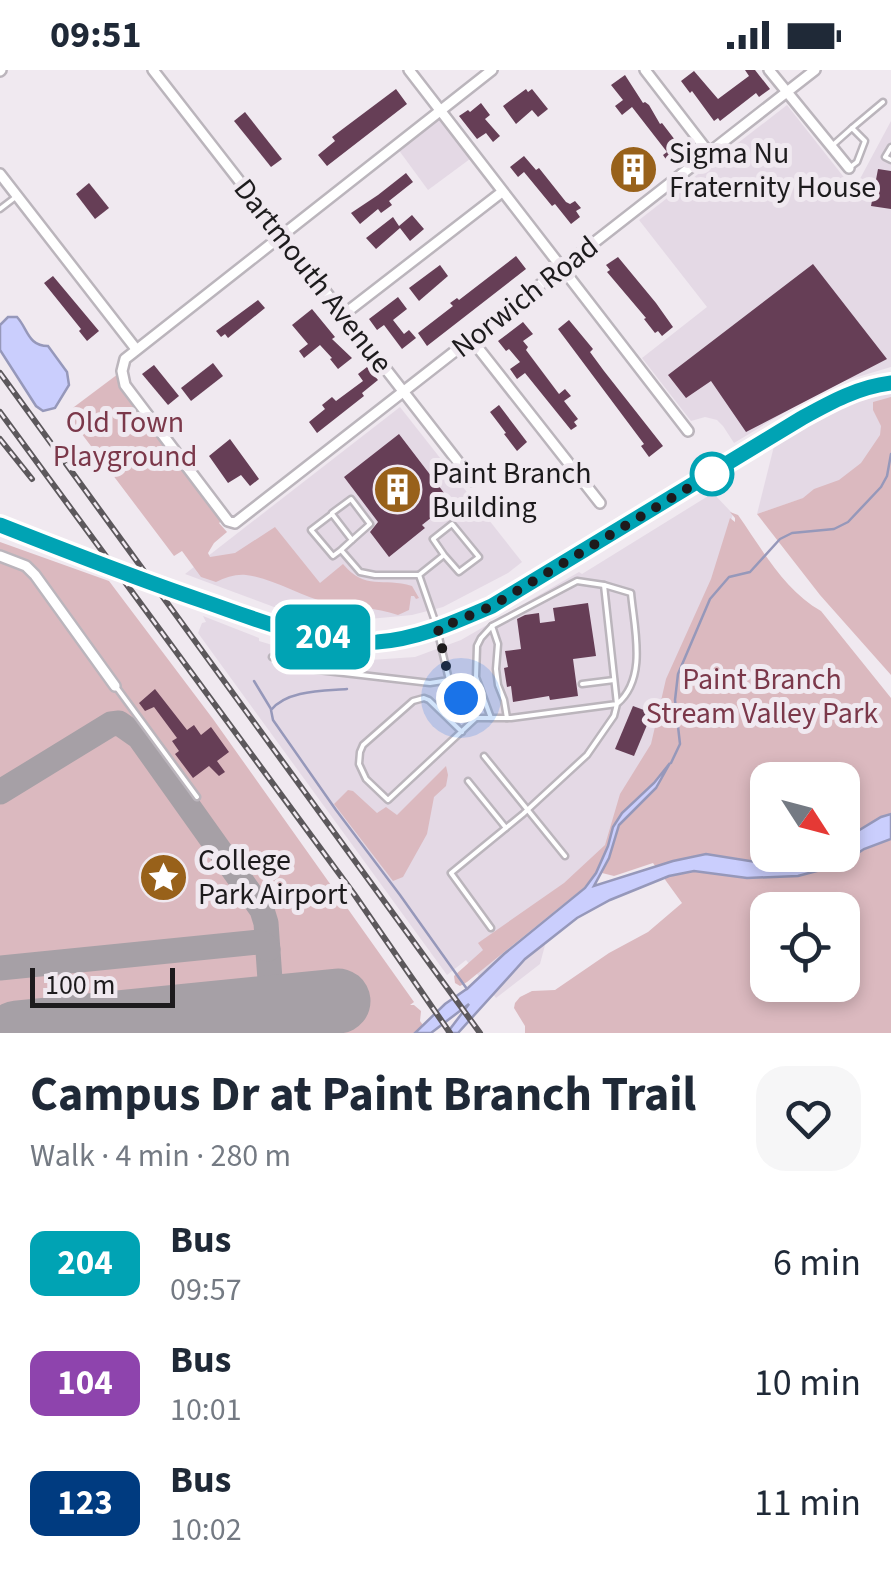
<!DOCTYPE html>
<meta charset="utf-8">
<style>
body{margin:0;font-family:"Source Sans 3",sans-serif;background:#f6f6f7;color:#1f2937;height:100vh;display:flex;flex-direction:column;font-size:38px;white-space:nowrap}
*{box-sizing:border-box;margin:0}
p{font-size:32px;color:#747a83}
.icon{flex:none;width:55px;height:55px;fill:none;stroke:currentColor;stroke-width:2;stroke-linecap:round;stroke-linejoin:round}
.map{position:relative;height:963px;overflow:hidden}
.details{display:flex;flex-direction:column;background:#fff;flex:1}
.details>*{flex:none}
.badge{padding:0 20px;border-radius:15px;font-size:35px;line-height:65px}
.needle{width:65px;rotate:126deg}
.buttons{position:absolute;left:750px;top:692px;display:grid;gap:20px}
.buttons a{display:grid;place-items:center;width:110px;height:110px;border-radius:20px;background:#fff;box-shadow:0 5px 15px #0003;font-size:50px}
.scale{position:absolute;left:30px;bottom:25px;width:145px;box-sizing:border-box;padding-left:10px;border:5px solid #1d1b1d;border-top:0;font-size:28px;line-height:35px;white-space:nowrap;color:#1d1b1d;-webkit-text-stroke:8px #f0e9f0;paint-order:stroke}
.you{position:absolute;width:50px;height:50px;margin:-25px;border:8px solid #fff;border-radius:50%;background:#1a73e8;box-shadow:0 0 0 15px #1a73e833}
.map>.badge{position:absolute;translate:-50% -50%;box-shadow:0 0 0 5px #fff}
.round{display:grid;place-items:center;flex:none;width:105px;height:105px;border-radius:30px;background:#f6f6f7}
.headline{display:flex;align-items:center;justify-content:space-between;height:170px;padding:0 30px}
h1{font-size:48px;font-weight:700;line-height:75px}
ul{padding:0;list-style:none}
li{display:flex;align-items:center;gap:30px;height:120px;padding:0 30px}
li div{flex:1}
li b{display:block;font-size:38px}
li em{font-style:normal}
li .badge{min-width:110px;font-weight:700;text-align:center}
.status{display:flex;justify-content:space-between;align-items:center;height:70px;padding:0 50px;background:#fff;direction:ltr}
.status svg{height:28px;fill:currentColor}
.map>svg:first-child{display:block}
</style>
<div class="status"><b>09:51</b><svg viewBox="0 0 49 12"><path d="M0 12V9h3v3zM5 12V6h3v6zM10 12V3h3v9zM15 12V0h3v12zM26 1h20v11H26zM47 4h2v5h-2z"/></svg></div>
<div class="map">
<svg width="891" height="963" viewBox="0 0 891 963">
<rect width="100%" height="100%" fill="#f0e9f0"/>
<g fill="#e4d9e5">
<path d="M787,35L854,120L891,51V297L844,311L802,332L734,373L723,356L717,350L705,347L691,351L642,288L707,237L639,150Z"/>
<path d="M441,41L474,86L428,120L395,75Z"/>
<path d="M891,321V398L757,444L775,372L837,338Z"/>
<path d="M400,337L522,492L508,503L443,537L412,545L369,549H342L274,537L185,504Z"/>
<path d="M713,423L733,444L639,747L554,841L540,894L496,928L466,890L447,905L198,563L202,553L206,552L203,546L259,568V571L312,587L355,591L415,587L461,570L579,502L582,504Z"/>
</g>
<g fill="#dbb9bf" fill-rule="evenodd">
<path d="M122,301L123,308L225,448L219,453L227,462L214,473L208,483L210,487L235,483L275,457L320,513L343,494C365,521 383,507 412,516L419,528L416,529L414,526H411L409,540L398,545C376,537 352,538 329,533C301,527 273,508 246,505C236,504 226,507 216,512L201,507L182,481L174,486L66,343Z"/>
<path d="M891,327V605L820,525L757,444L803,428L814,419L839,410L861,393L880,365L881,356L873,340V332Z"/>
<path d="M730,442L738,445C762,479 784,520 821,541L891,628V963H525V956L514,938L515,933L520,927L532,921L555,920L609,883L648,862L682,833L653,793L614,806L602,803L467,912L460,916L455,913L454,906L483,880L478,873L564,813L605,775L620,724L651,674L666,609L711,509L730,448L735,452V448ZM768,710H842V785H768ZM768,840H842V915H768Z"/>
<path d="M0,472L109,511L213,649L414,932L410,935H414L421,941L420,951L429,963H0Z"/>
<path d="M446,696L448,705L446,716L434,727L427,764L403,807L393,811L334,734L348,720L353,721L377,743L386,737L397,745Z"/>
</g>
<g fill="#cacefd" stroke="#9698ba" stroke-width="2.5">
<path d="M8,247H17C28,259 28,276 48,276L67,302L69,315L55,338L43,341L36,336L0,280V255Z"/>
<path d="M670,693L656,718L619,755L609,788L594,816L673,791L706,784L756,792L784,793L796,792L814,785H842L843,770L881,747L891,744V769L864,779L849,789L828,798L798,806L747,808L694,801L669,806L610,830L577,848L525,889L458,963H447L469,934L431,963H415L445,934L468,918L504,884L585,818L596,803L608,776L613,757L622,743L654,713Z"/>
</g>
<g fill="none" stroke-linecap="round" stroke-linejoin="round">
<g stroke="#9698ba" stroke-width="2.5">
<path d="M254,611L271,639"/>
<path d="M347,619C323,621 287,620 271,640L273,650L336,740L400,825L467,919"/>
<path d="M671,693L680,674L675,630L678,604L710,529L729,507L750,502L780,469L792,463L834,459L848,452L881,417L887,406L891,384"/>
</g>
<g stroke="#a6a0a6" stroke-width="25">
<path d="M0,722L111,654L119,653L139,667L262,840L266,853L271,924C263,939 246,939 231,942"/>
<path d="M0,898L258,872L264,874L268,879"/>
</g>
<path stroke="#a6a0a6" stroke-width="65" d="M17,963L338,931"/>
</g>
<g fill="#663e56">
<path d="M745,0H755L770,19L759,27L756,23L720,51L718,48L714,51L692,21L690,23L681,11L694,1L718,29L749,6Z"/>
<path d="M625,5L643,33L645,32L649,35L660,54L662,53L685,83L670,95L663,85L667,82L632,37L622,45L615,36L623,30L611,15Z"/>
<path d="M396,19L407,34L327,96L318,85L335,71L332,67Z"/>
<path d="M526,19L528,22L532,19L548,39L538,47L532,40L516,54L503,36Z"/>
<path d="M481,33L490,45L485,49L500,66L493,72L486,63L477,69L459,46L468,40L470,42Z"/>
<path d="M245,42L282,89L271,97L234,51Z"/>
<path d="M524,86L536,100L539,98L566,132L570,134L575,131L581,138L576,141L580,147L571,154L555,134L552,136L524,102L518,107L510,97Z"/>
<path d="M878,99L891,101V139L871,136Z"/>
<path d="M406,103L413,112L389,131L392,135L381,143L378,139L360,154L351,143L378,125Z"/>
<path d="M89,113L109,138L95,149L76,124Z"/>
<path d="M412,145L424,159L410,171L400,158L376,179L366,168L393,147L399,156Z"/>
<path d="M516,186L526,199L427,276L418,263L453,236L450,233L457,228L459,230Z"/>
<path d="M618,187L656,233L673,257L662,266L658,261L655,263L644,249L646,248L607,202L610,200L606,195Z"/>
<path d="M813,194L887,289L746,362L711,311L686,328L668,305Z"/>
<path d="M440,195L448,206L419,231L409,218Z"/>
<path d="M53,206L99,261L87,271L79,261L81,259L44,213Z"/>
<path d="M398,227L407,239L393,250L404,264L409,260L416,268L402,279L384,255L377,260L369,249Z"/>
<path d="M258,230L265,238L228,268L225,264L221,267L216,261Z"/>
<path d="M312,239L335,267L332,269L352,288L338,299L330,289L332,288L320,275L304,288L299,281L308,274L292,255Z"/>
<path d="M569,250L593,279L590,282L604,301L663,376L649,387L641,376L644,374L558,259Z"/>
<path d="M523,252L533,264L523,271L528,277L526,280L559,324L565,319L571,326L564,331L578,349L574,352L577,356L571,360L525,303L517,309L510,299L520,292L509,279L506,281L498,271Z"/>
<path d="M213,293L223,306L191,331L181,318Z"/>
<path d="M154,295L179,326L168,335L142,304Z"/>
<path d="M367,297L378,310L362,323L364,326L317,363L309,352L325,339L322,335L332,327L336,331L363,311L358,304Z"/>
<path d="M499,335L527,372L517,381L504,364L506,363L490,342Z"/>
<path d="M399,364L451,432L422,455L425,458L389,487L370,462L378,452L344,407Z"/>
<path d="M230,369L259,409L250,416L241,405L228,413L209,386Z"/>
<path d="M588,533L596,586L573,589L578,626L550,630L549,626L513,632L511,616L507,617L504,598L508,597L505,581L521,579L517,549L525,545L539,543L540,553L555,551L553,538Z"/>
<path d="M155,619L187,660L194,655L201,665L211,657L229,682L217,691L225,702L219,706L209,696L193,708L175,684L179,681L172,671L177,668L154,637L145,641L139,633Z"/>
<path d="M633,636L652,643L634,686L615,679Z"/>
</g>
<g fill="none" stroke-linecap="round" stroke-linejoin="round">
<defs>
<g id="lane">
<path d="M852,58L883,32"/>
<path d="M834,74L852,58L865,71L857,92L849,98"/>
<path d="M891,77L885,87L891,90"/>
<path d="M0,139L17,126"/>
<path d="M332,443L351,429L370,454L352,470"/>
<path d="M341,480L333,486L311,460L332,444L352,470L341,480L360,502L375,505H419L436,554"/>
<path d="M419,505L444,485L459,502L479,487L452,454L433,469L444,485"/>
<path d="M492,556L498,574L496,599L498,615L504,630L507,648"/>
<path d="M272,587L301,598L430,613L449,610L438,563"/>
<path d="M449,610L476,648H511L617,634C648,608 634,558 631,523L604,515L617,634L614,646L587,685L523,744L451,803L491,858"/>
<path d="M582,614L614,610"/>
<path d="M117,618L197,727"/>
<path d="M491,648L476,607L477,576L481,568L492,556L577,511L604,515"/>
<path d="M462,662L429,630L424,628L413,631L363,675L360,682L359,694L366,709L388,730L476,648"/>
<path d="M484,686L565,786"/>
<path d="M468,711L506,758"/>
</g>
<g id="street">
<path d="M153,0L473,411"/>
<path d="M409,0L688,361"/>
<path d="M492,0L125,289L122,301L125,315L228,451L235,453L815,0"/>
<path d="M645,0L709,83"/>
<path d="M769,0L849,98"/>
<path d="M0,1L1,0"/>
<path d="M0,104L136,279"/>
<path d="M343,245L502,122"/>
<path d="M471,269L600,433"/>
<path d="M0,486L26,496L35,505L115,616"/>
</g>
<path id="secondary" d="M0,455C69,482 137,508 207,533C261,551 318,575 377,571C418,569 455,552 492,535L802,348C831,332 858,317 891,313"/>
</defs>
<use href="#lane" stroke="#bbb5bc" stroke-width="9"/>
<use href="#street" stroke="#bbb5bc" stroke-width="14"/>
<use href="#secondary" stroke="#bbb5bc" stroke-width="16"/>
<use href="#lane" stroke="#fff" stroke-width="4"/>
<use href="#street" stroke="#fff" stroke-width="9"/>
<use href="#secondary" stroke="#ede1fe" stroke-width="11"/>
<g stroke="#5c585c" stroke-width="2.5">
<path d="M0,462L271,562L311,573L347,578L403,574L439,565L479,548L804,350L847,329L891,315"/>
<path d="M302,557L386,564"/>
</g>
<defs>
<g id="rail">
<path d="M0,303L480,963"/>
<path d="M0,342L354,824L450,963"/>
<path d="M0,369L32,409"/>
</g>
</defs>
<use href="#rail" stroke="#5c585c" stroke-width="6"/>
<use href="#rail" stroke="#f0e9f0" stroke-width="2.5" stroke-dasharray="8" stroke-linecap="butt"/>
</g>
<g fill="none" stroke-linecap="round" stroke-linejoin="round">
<defs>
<path id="line" d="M0,455C66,481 132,507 200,530C256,549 316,575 377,572C418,569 455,552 492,536L802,348C831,332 858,317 891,313"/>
</defs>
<use href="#line" stroke="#fff" stroke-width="22"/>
<use href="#line" stroke="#00a3b4" stroke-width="15"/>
<path stroke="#1d1b1d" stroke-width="10" stroke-dasharray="0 18" d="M461,628L449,610L438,559L492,536L718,400L712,404"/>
</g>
<defs>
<symbol id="building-disc" viewBox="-11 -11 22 22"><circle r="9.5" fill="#98611a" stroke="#f0e9f0"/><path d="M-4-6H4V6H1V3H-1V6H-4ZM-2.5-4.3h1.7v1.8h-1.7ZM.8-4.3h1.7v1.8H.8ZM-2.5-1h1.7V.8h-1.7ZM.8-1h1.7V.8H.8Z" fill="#fff"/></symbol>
<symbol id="sight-disc" viewBox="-11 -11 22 22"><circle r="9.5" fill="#98611a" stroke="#f0e9f0"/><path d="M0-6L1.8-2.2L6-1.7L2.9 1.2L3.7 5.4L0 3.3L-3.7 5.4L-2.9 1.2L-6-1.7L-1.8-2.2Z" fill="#fff"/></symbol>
</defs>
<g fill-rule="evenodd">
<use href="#building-disc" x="606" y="72" width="55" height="55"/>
<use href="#building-disc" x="370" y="392" width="55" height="55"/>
<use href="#sight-disc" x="136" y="780" width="55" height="55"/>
</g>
<circle fill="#fff" stroke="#00a3b4" stroke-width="5" cx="712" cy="404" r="20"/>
<g text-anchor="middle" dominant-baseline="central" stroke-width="10" stroke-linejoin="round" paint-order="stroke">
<g font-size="30" fill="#1d1b1d" stroke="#f0e9f0" text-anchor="start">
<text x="669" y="83">Sigma Nu<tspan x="669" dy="34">Fraternity House</tspan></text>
<text x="432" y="403">Paint Branch<tspan x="432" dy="34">Building</tspan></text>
<text x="198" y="790">College<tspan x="198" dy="34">Park Airport</tspan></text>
</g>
<g font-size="30" fill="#1d1b1d" stroke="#f0e9f0">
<text transform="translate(313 206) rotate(52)">Dartmouth Avenue</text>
<text transform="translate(525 227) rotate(-38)">Norwich Road</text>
</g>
<g font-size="30" fill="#7b384a" stroke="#f0e9f0">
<text x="125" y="352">Old Town<tspan x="125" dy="34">Playground</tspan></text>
<text x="762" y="609">Paint Branch<tspan x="762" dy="34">Stream Valley Park</tspan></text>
</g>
</g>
</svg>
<div class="buttons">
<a><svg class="needle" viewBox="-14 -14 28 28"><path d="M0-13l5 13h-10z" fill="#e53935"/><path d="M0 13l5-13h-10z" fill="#747a83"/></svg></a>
<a><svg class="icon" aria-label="locate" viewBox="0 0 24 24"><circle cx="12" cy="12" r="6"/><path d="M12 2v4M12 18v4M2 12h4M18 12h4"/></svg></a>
</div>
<div class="scale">100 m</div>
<div class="you" style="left:461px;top:628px"></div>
<b class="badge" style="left:323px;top:567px;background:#00a3b4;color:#fff">204</b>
</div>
<section class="details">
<div class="headline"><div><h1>Campus Dr at Paint Branch Trail</h1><p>Walk · 4 min · 280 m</p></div><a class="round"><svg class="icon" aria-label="heart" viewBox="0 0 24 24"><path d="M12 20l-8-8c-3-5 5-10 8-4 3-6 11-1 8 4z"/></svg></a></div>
<ul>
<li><span class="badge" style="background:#00a3b4;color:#fff">204</span><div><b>Bus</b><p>09:57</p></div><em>6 min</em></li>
<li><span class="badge" style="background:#8e44ad;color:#fff">104</span><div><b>Bus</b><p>10:01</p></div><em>10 min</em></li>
<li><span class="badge" style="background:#003b80;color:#fff">123</span><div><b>Bus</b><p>10:02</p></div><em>11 min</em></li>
</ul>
</section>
